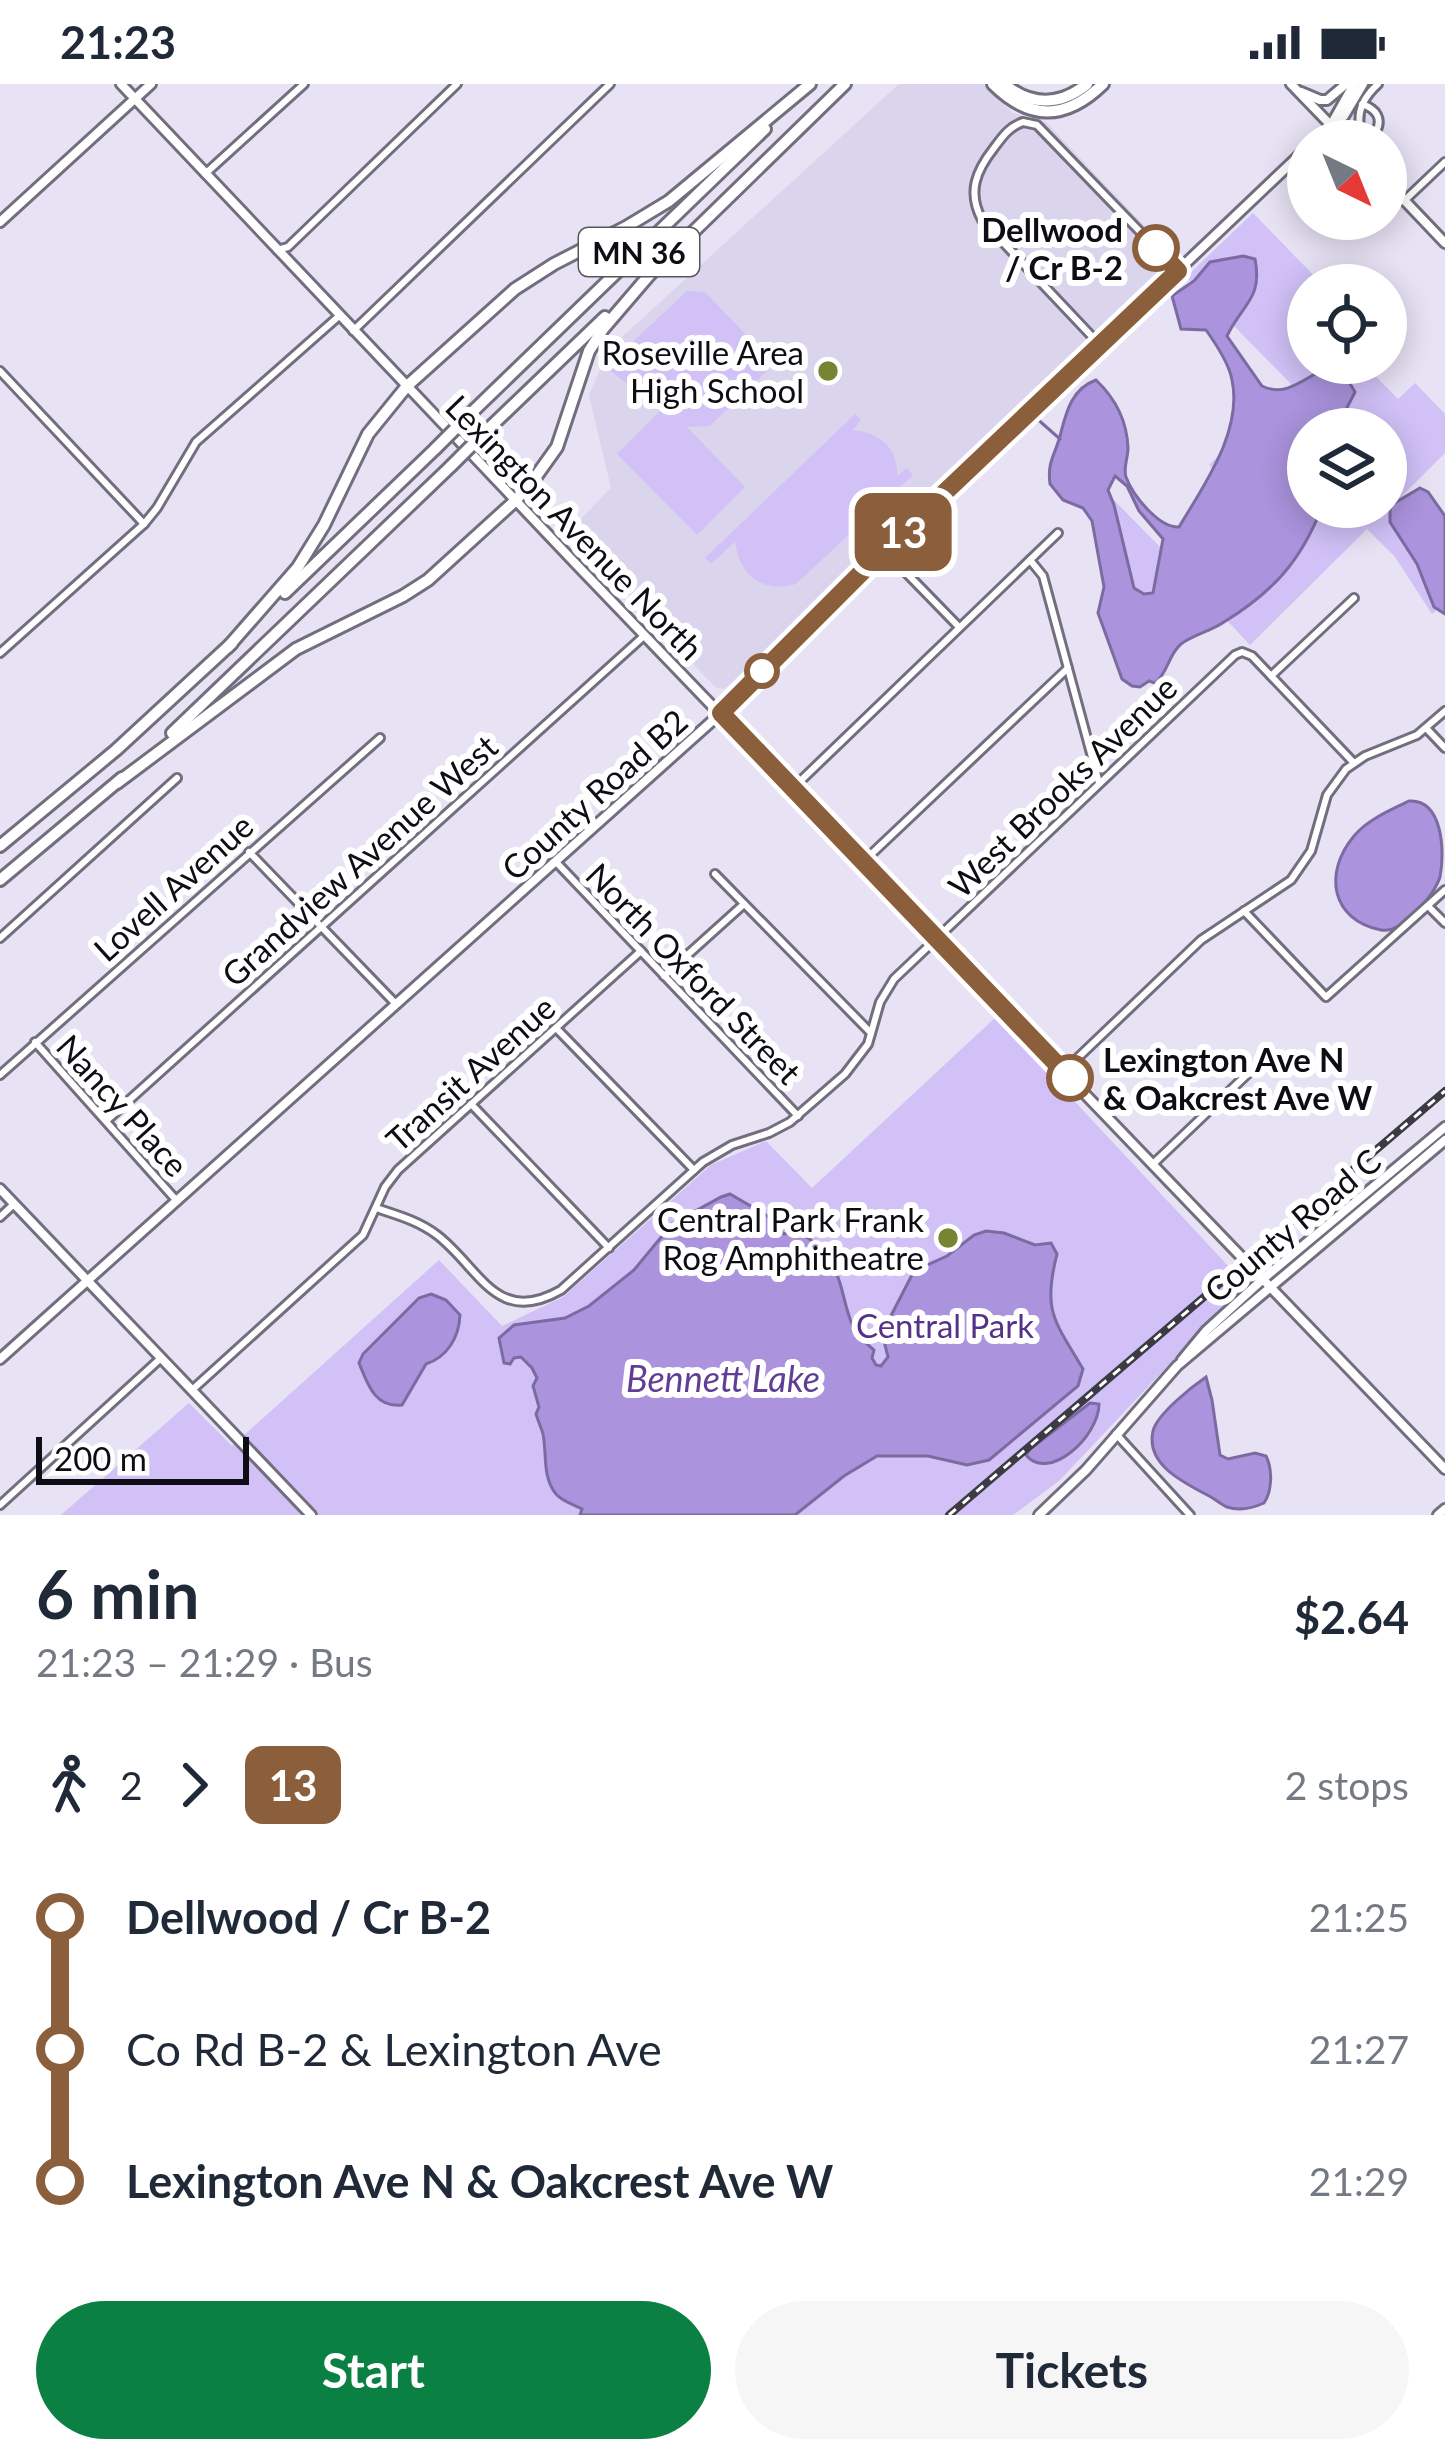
<!DOCTYPE html>
<meta charset="utf-8">
<style>
body{margin:0;font-family:Lato,sans-serif;background:#f6f6f7;color:#1f2937;height:100vh;display:flex;flex-direction:column;font-size:45px;white-space:nowrap}
*{box-sizing:border-box;margin:0}
p{font-size:39px;color:#747a83}
.icon{flex:none;width:66px;height:66px;fill:none;stroke:currentColor;stroke-width:2;stroke-linecap:round;stroke-linejoin:round}
.map{position:relative;height:1431px;overflow:hidden}
.panel{display:flex;flex-direction:column;background:#fff;flex:1}
.panel>*{flex:none}
.badge{padding:0 24px;border-radius:18px;font-size:42px;line-height:78px}
.needle{width:78px;rotate:137deg}
.fabs{position:absolute;left:1287px;top:36px;display:grid;gap:24px}
.fabs a{display:grid;place-items:center;width:120px;height:120px;border-radius:50%;background:#fff;box-shadow:0 6px 30px #0003;font-size:60px}
.scale{position:absolute;left:36px;bottom:30px;width:213px;box-sizing:border-box;padding-left:12px;border:6px solid #0e0d13;border-top:0;font-size:33px;line-height:42px;white-space:nowrap;color:#0e0d13;-webkit-text-stroke:9px #fff;paint-order:stroke}
.map>.badge{position:absolute;translate:-50% -50%;box-shadow:0 0 0 6px #fff}
.legs{display:flex;align-items:center;gap:18px;height:132px;padding:0 36px;font-size:39px}
.legs p{margin-inline-start:auto}
.head{display:flex;align-items:center;justify-content:space-between;height:204px;padding:0 36px}
h1{font-size:66px;font-weight:700;line-height:90px}
.cta{display:flex;gap:24px;margin-top:auto;padding:24px 36px}
.cta a{flex:1;height:138px;border-radius:72px;background:#0b8043;color:#fff;font-size:48px;font-weight:700;line-height:138px;text-align:center}
.cta a+a{background:#f6f6f7;color:#1f2937}
ul{padding:0 36px;list-style:none}
li{display:flex;align-items:center;gap:42px;height:132px;font-size:45px}
li i{display:grid;place-items:center;width:18px;height:100%;margin:0 15px;background:currentColor}
li i::after{content:'';width:30px;height:30px;margin:-15px;border:9px solid;border-radius:50%;background:#fff}
li p{margin-inline-start:auto}
li:first-child i{background:linear-gradient(#0000 50%,currentColor 0)}
li:last-child i{background:linear-gradient(currentColor 50%,#0000 0)}
.status{display:flex;justify-content:space-between;align-items:center;height:84px;padding:0 60px;background:#fff;direction:ltr}
.status svg{height:33px;fill:currentColor}
.map>svg:first-child{display:block}
</style>
<div class="status"><b>21:23</b><svg viewBox="0 0 49 12"><path d="M0 12V9h3v3zM5 12V6h3v6zM10 12V3h3v9zM15 12V0h3v12zM26 1h20v11H26zM47 4h2v5h-2z"/></svg></div>
<div class="map">
<svg width="1445" height="1431" viewBox="0 0 1445 1431">
<rect width="100%" height="100%" fill="#e7e2f4"/>
<path fill="#dbd4ed" d="M899,0H983L1013,29L1046,38L1175,174L745,589L724,605L715,603L568,448L611,404L589,311L610,264Z"/>
<g fill="#d1c1f7" fill-rule="evenodd">
<path d="M1253,129L1323,201H1308V279H1363L1398,315L1415,299L1445,330V369L1402,412L1407,431L1445,518L1432,530L1395,473L1367,445L1250,561L1207,515L1148,569L1105,407L1168,471L1234,406L1209,381L1291,300L1186,193ZM1308,345H1386V423H1308Z"/>
<path d="M687,207L705,208L774,280L710,342L687,343L745,403L697,451L617,370L664,323H656L606,283Z"/>
<path d="M855,330L861,336L853,346C880,349 898,363 897,392L907,384L913,391L796,500C762,509 740,492 735,458L711,480L705,474Z"/>
<path d="M996,933L1245,1200L1059,1397L1013,1431H61L189,1319L232,1362L439,1176L502,1242L563,1213L711,1081L766,1057L812,1104Z"/>
</g>
<g fill="#ab93dd" stroke="#7c6ba0" stroke-width="3" fill-rule="evenodd">
<path d="M1243,172L1255,175C1263,215 1242,220 1227,252L1262,302C1288,315 1306,291 1330,283L1343,288L1355,308L1336,345H1308V423H1322C1301,477 1273,508 1224,538C1211,547 1193,551 1181,560C1168,571 1168,589 1155,599L1149,597L1140,603L1132,602L1122,595L1098,529L1104,503L1092,437L1083,424L1063,416L1050,400C1047,378 1055,371 1060,352C1066,329 1071,305 1096,296C1116,315 1127,336 1128,364C1128,374 1123,384 1126,393C1133,412 1159,444 1179,443C1204,401 1243,347 1232,296C1229,279 1216,260 1206,246L1181,245L1172,212L1194,197L1210,178ZM1115,392L1127,402L1139,427L1163,455L1153,509L1144,510L1134,504L1114,421L1108,406Z"/>
<path d="M1420,404L1428,408L1445,432V530L1434,523L1417,480L1390,438V424L1393,420Z"/>
<path d="M1409,717C1443,715 1445,768 1440,793C1434,812 1402,850 1381,846C1331,836 1323,789 1354,752C1367,736 1390,726 1409,717Z"/>
<path d="M730,1110L766,1131L784,1150C800,1146 807,1152 819,1163C845,1190 840,1214 854,1245L858,1252L874,1266L872,1274L876,1281L881,1282L888,1273L882,1249L914,1187L947,1172L974,1151L986,1147L1004,1149L1035,1161L1051,1159L1057,1170C1042,1228 1055,1237 1083,1285L1078,1302L989,1376L967,1381L928,1372H877L844,1392L795,1431H580L582,1425C573,1420 563,1418 556,1410C542,1393 547,1370 543,1350C542,1346 537,1334 536,1330L539,1323L533,1302L537,1294L532,1284L521,1273L514,1274L510,1280L504,1279L499,1254L514,1241L565,1234L589,1222L634,1186L672,1140L721,1113Z"/>
<path d="M431,1210L446,1216L460,1231C459,1254 447,1273 426,1280L402,1321C375,1324 368,1301 359,1279L363,1270L419,1214Z"/>
<path d="M1206,1293L1212,1316L1220,1371L1228,1375L1255,1369L1266,1372C1273,1386 1272,1407 1264,1419C1253,1424 1239,1427 1227,1423C1222,1421 1216,1416 1211,1413C1187,1400 1145,1382 1153,1347C1157,1330 1193,1302 1206,1293Z"/>
<path d="M1090,1319L1099,1320C1099,1352 1049,1399 1026,1371L1030,1365Z"/>
</g>
<g fill="none" stroke-linecap="round" stroke-linejoin="round">
<path stroke="#7c6ba0" stroke-width="3" d="M1027,334L1035,333L1060,355"/>
<defs>
<g id="minor">
<path d="M1362,20C1376,25 1383,34 1376,48L1368,49L1360,43C1357,25 1365,12 1378,0"/>
<path d="M205,90L304,0"/>
<path d="M1405,116L1445,78"/>
<path d="M277,166L288,163L457,0"/>
<path d="M353,247L610,0"/>
<path d="M1100,261L982,136C967,108 976,87 994,64C1003,52 1009,43 1023,38L1037,41L1178,187"/>
<path d="M0,287L144,440"/>
<path d="M884,466L959,543"/>
<path d="M1030,476L1043,492L1099,699"/>
<path d="M0,569L144,440L157,424L196,358L339,232"/>
<path d="M1271,592L1354,514"/>
<path d="M1426,644L1445,664"/>
<path d="M792,705L1058,449"/>
<path d="M249,768L395,919"/>
<path d="M556,778L798,1032"/>
<path d="M863,778L1068,584"/>
<path d="M715,790L871,949"/>
<path d="M1428,822L1445,839"/>
<path d="M1244,827L1326,913L1445,806"/>
<path d="M0,854L177,694"/>
<path d="M664,892L744,820"/>
<path d="M556,944L694,1086"/>
<path d="M35,958L176,1116"/>
<path d="M1064,987L1201,856L1291,796L1311,767L1327,711L1346,685L1365,672L1417,651L1445,627"/>
<path d="M0,991L380,654"/>
<path d="M471,1020L609,1164"/>
<path d="M106,1037L645,551"/>
<path d="M1153,1080L1259,979"/>
<path d="M376,1124C397,1131 419,1137 437,1151C480,1184 496,1243 561,1206L703,1078L732,1061L769,1049L790,1038L845,990L868,960L880,918L894,895L1235,571L1242,568L1252,572L1354,679"/>
<path d="M0,1133L14,1120"/>
<path d="M192,1306L363,1151L385,1103L398,1086L641,867"/>
<path d="M1116,1350L1190,1431"/>
<path d="M0,1421L161,1274"/>
</g>
<g id="tertiary">
<path d="M1291,0L1346,57"/>
<path d="M1301,8L1320,16H1327L1346,0"/>
<path d="M1331,41L1354,0"/>
<path d="M1315,57L1344,32L1363,0"/>
<path d="M1386,97L1445,159"/>
<path d="M0,138L151,0"/>
<path d="M0,1105L311,1431"/>
<path d="M0,1275L721,629L884,466L1308,63"/>
<path d="M1438,1431L1445,1425"/>
</g>
<g id="secondary">
<path d="M121,0L575,479L1445,1385"/>
<path d="M1182,1276L1206,1247L1263,1195L1445,1043"/>
<path d="M1039,1431L1086,1386L1177,1282L1445,1056"/>
</g>
<g id="motorway">
<path d="M993,0C1030,37 1066,36 1103,0"/>
<path d="M1004,0C1031,22 1060,22 1087,0"/>
<path d="M649,191L845,0"/>
<path d="M466,334L765,45"/>
<path d="M482,351L605,233"/>
<path d="M285,509L435,365"/>
<path d="M228,563L298,483L324,441L368,350L407,302L515,205L554,180L626,143L669,117L810,0"/>
<path d="M172,649L451,382"/>
<path d="M117,699L296,565L403,512L428,496L516,416L537,391L557,363L589,267L603,245L651,189"/>
<path d="M0,762L116,666L232,559"/>
<path d="M0,796L122,694"/>
</g>
</defs>
<use href="#minor" stroke="#736e7e" stroke-width="12"/>
<use href="#tertiary" stroke="#736e7e" stroke-width="14"/>
<use href="#secondary" stroke="#736e7e" stroke-width="14"/>
<use href="#motorway" stroke="#736e7e" stroke-width="16"/>
<use href="#minor" stroke="#fff" stroke-width="6"/>
<use href="#tertiary" stroke="#fff" stroke-width="8"/>
<use href="#secondary" stroke="#fff" stroke-width="8"/>
<use href="#motorway" stroke="#fff" stroke-width="10"/>
<defs>
<path id="rail" d="M949,1431L1445,1007"/>
</defs>
<use href="#rail" stroke="#3c3a42" stroke-width="8"/>
<use href="#rail" stroke="#fff" stroke-width="3" stroke-dasharray="9" stroke-linecap="butt"/>
<defs>
<g id="motorway-bridge">
<path d="M435,365L466,334"/>
<path d="M451,382L482,351"/>
</g>
</defs>
<use href="#motorway-bridge" stroke="#736e7e" stroke-width="16" stroke-linecap="butt"/>
<use href="#motorway-bridge" stroke="#fff" stroke-width="10"/>
</g>
<g fill="none" stroke-linecap="round" stroke-linejoin="round">
<defs>
<path id="line-1" d="M1070,994L721,629L884,466L1178,187L1156,164"/>
</defs>
<use href="#line-1" stroke="#fff" stroke-width="27"/>
<use href="#line-1" stroke="#8b5e3c" stroke-width="18"/>
</g>
<g fill="#fff" stroke="#8b5e3c" stroke-width="6">
<circle cx="1156" cy="164" r="21"/>
<circle cx="762" cy="587" r="15"/>
<circle cx="1070" cy="994" r="21"/>
</g>
<g fill="#768533" stroke="#fff" stroke-width="4.5">
<circle cx="828" cy="287" r="12"/>
<circle cx="948" cy="1154" r="12"/>
</g>
<g text-anchor="middle" dominant-baseline="central" stroke-width="12" stroke-linejoin="round" paint-order="stroke">
<rect fill="#fff" stroke="#56565a" stroke-width="3" x="579" y="144" width="120" height="48" rx="9"/>
<g font-size="30" font-weight="bold" fill="#0e0d13">
<text x="639" y="168">MN 36</text>
</g>
<g font-size="33" font-weight="bold" fill="#0e0d13" stroke="#fff" text-anchor="end">
<text x="1123" y="145">Dellwood<tspan x="1123" dy="38">/ Cr B-2</tspan></text>
<text x="1103" y="975" text-anchor="start">Lexington Ave N<tspan x="1103" dy="38">&amp; Oakcrest Ave W</tspan></text>
</g>
<g font-size="33" fill="#0e0d13" stroke="#fff" text-anchor="end">
<text x="804" y="268">Roseville Area<tspan x="804" dy="38">High School</tspan></text>
<text x="924" y="1135">Central Park Frank<tspan x="924" dy="38">Rog Amphitheatre</tspan></text>
</g>
<g font-size="33" fill="#0e0d13" stroke="#fff">
<text transform="translate(575 443) rotate(46)">Lexington Avenue North</text>
<text transform="translate(1062 702) rotate(-44)">West Brooks Avenue</text>
<text transform="translate(594 710) rotate(-42)">County Road B2</text>
<text transform="translate(359 776) rotate(-42)">Grandview Avenue West</text>
<text transform="translate(173 803) rotate(-42)">Lovell Avenue</text>
<text transform="translate(694 889) rotate(46)">North Oxford Street</text>
<text transform="translate(470 989) rotate(-42)">Transit Avenue</text>
<text transform="translate(123 1021) rotate(48)">Nancy Place</text>
<text transform="translate(1292 1141) rotate(-40)">County Road C</text>
</g>
<g font-size="33" fill="#543287" stroke="#fff">
<text x="945" y="1241">Central Park</text>
</g>
<g font-size="36" font-style="italic" fill="#603e95" stroke="#fff">
<text x="723" y="1294">Bennett Lake</text>
</g>
</g>
</svg>
<div class="fabs">
<a><svg class="needle" viewBox="-14 -14 28 28"><path d="M0-13l5 13h-10z" fill="#e53935"/><path d="M0 13l5-13h-10z" fill="#747a83"/></svg></a>
<a><svg class="icon" aria-label="locate" viewBox="0 0 24 24"><circle cx="12" cy="12" r="6"/><path d="M12 2v4M12 18v4M2 12h4M18 12h4"/></svg></a>
<a><svg class="icon" aria-label="layers" viewBox="0 0 24 24"><path d="M12 4l9 5-9 5-9-5zM3 14l9 5 9-5"/></svg></a>
</div>
<div class="scale">200 m</div>
<b class="badge" style="left:903px;top:448px;background:#8b5e3c;color:#fff">13</b>
</div>
<section class="panel">
<div class="head"><div><h1>6 min</h1><p>21:23 – 21:29 · Bus</p></div><b>$2.64</b></div>
<div class="legs"><svg class="icon" aria-label="walk" viewBox="0 0 24 24"><circle cx="13" cy="4" r="2"/><path d="M13 8l-2 6 4 7M11 14l-3 7M7 12l3-4h3l4 4"/></svg>2<svg class="icon" aria-label="forward" viewBox="0 0 24 24"><path d="M9 5l7 7-7 7"/></svg><b class="badge" style="background:#8b5e3c;color:#fff">13</b><p>2 stops</p></div>
<ul>
<li><i style="color:#8b5e3c"></i><b>Dellwood / Cr B-2</b><p>21:25</p></li>
<li><i style="color:#8b5e3c"></i><span>Co Rd B-2 &amp; Lexington Ave</span><p>21:27</p></li>
<li><i style="color:#8b5e3c"></i><b>Lexington Ave N &amp; Oakcrest Ave W</b><p>21:29</p></li>
</ul>
<div class="cta"><a>Start</a><a>Tickets</a></div>
</section>
